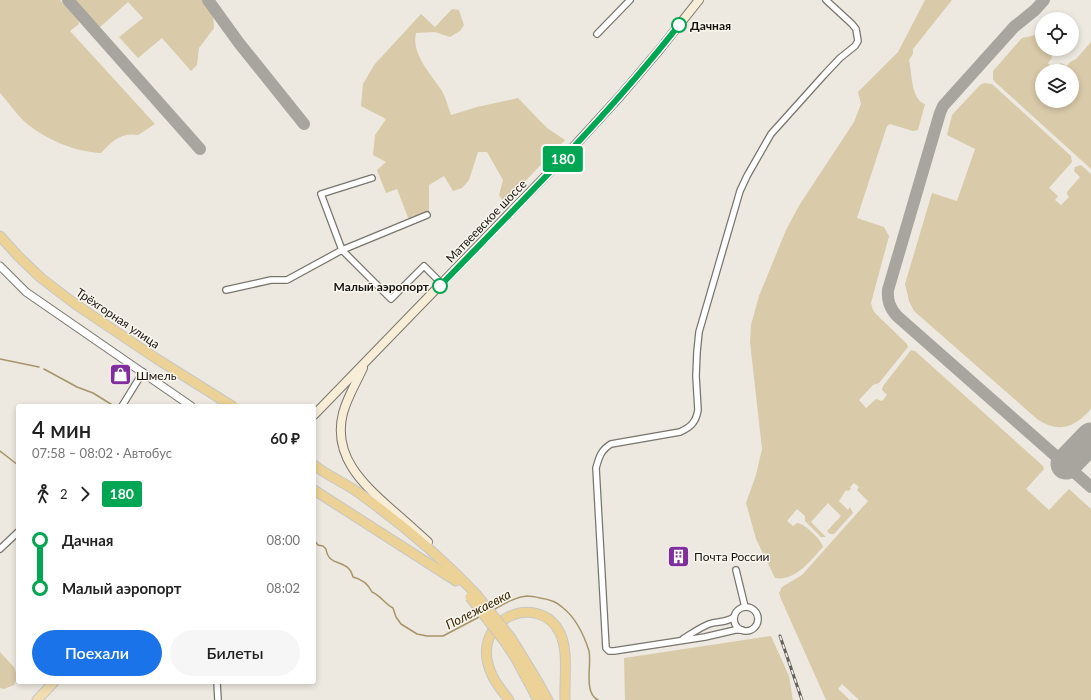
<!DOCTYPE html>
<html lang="ru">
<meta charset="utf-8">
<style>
body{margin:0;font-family:Lato,sans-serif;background:#f6f6f6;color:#222;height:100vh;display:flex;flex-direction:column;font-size:15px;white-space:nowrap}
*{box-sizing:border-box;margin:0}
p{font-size:13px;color:#767676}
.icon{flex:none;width:22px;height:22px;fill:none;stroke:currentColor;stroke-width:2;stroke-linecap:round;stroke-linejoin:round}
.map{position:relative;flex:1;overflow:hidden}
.sheet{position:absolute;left:16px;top:404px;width:300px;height:280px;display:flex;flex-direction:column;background:#fff;border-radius:4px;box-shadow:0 2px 6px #0003}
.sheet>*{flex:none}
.badge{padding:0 8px;border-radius:3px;font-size:14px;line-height:26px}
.tools{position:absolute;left:1035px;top:12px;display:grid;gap:8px}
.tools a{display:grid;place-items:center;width:44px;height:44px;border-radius:50%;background:#fff;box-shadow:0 2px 6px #0003;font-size:20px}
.map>.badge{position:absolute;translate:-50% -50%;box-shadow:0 0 0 2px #fff}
.legs{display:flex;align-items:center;gap:6px;height:44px;padding:0 16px;font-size:13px}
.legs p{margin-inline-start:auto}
.summary{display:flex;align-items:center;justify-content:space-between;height:68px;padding:0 16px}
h1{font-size:22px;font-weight:600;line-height:30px}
.cta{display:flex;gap:8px;margin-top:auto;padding:8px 16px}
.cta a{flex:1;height:46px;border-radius:24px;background:#1a73e8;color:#fff;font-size:16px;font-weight:600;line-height:46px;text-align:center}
.cta a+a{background:#f6f6f6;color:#222}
ul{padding:0 16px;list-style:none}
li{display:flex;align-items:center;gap:14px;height:48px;font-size:15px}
li i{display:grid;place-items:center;width:6px;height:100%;margin:0 5px;background:currentColor}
li i::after{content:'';width:10px;height:10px;margin:-5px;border:3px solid;border-radius:50%;background:#fff}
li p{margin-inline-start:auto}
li:first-child i{background:linear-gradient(#0000 50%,currentColor 0)}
li:last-child i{background:linear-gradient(currentColor 50%,#0000 0)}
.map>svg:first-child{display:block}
</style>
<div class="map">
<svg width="1091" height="700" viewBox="0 0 1091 700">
<rect width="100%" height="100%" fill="#ede9e0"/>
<g fill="#d9caa9" fill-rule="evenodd">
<path d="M0,0H60L78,20L79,24L70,31L155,124L138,135C121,132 112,141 101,153C75,152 47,140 26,123C17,115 8,102 0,93Z"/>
<path d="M74,0H204L213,14L214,28L199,48L197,65L191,71L162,38L138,58L119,37L143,18L128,2L99,28Z"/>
<path d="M925,0H952L913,49V54L909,60C912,73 911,100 925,104L918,130L913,131L890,124L887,126L857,218L884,227L889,236L871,303L873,310L876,314L907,344L908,347L879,383L873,385L859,400L866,408L876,399L882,401L887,395L882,390L883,386L911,350L915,351L1043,466L1044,469L1026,489L1049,510L1069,489L1091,509V700H859L842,684L838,689L850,700H826L781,599L779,593L782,587L802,575L868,501L857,490L859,487L854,483L850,487L851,489L848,491L846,490L839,501L848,510L850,507L853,513L834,534H830L827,531L841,516L828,503L811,522L826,537H821L805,521V516L797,509L787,521L793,526L797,523C804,523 822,540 823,547C811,560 795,582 775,578L756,539L746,503L756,475L762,449L750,342L751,325L759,296L786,230L800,204L854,122L861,104L858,92L898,52Z"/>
<path d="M452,9L459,10L464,25L460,31L450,37L435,32L416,33C411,54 431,74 442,91C446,98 448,107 451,115L477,107L518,98L547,128L565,140L504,203L499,195L503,180L487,152H478L469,180L462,188L453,191L444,176L429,185V213L409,220L397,189L386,193L377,170L386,162L373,155L375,135L386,119L361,106L363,84L374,65L421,14L435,27Z"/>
<path d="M1036,35L1039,37L1038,39L1042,42V49H1048L1052,58L1048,63L1055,70L1061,63L1067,66L1070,62L1076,59L1091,42V169L995,82L993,79V71L1022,38ZM1042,71H1072V101H1042Z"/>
<path d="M984,83L992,84L1071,156L1072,162L1049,188L1058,196L1055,200L1061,205L1069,197L1067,194V192L1080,177L1074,171L1075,167L1081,165L1091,174V409C1075,427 1059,434 1037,419L914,311L909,301L905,284L932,193L957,201L975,149L947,135L952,115L980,85Z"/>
<path d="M771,636L789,676L793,700H625L624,658Z"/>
<path d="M0,652L14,667L18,677L14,685L4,689L0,688Z"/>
</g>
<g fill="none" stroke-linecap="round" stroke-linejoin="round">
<g stroke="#a7946b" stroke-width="1.5">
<path d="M0,359L39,367"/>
<path d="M44,369L77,387L93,393L114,406"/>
<path d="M0,451L18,465"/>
<path d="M314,540L318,545L323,546L326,549C329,569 348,557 353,577C362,579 368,584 372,592C380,595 385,604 393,608L396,617L401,624L417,634L427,636H443L481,616"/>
<path d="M493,610C504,604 515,597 527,596C531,596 536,597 540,598C547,599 556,601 562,607C575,617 584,635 589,651C592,664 583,693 598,700"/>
</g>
<g stroke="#a8a49e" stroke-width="12">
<path d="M68,0L200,149"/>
<path d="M208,0L239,43L304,124"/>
<path d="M1044,0L1035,10L1014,27L943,106L940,113L888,290C887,301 890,308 897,316L1091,487"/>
</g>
<path stroke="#a8a49e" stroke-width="31" d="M1066,464L1091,438"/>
<defs>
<g id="minor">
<path d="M597,34L630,0"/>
<path d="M372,178L321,194L342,250L427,215"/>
<path d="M226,290L271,280H287L342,250L391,299L424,266L442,284"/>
<path d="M122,406L143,372"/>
<path d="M0,549L18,532"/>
<path d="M736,570L745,607"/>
<circle cx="746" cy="619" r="12"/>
<path d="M742,630H735L705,637L614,651H609L606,648L596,468C599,457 601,450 611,444L680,432C691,427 696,422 698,410L696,376L697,352L699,332L740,191L747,176L771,134L824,75L840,58L855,46L858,41L856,29L852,24L826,0"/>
<path d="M683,639C691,634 699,628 709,624C718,621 726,623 734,617"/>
<path d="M217,682L218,700"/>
</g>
<path id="tertiary" d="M0,266L26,292L191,406"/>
<g id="secondary">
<path d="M363,368C356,383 347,398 343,413C332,456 363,484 391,509C404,520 416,531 428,542"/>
<path d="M314,415L567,154L621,95L660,49L699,0"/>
</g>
<path id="primary" d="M37,700L54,682"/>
<g id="trunk">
<path d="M0,236L18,256L41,278L75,304L157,359L232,406"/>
<path d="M314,465C329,477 348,484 363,496C403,525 442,558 476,594"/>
<path d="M314,490L456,581"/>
<path d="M511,638L535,677L548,700"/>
<path d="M505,642L516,659L538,700"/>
<path d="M509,700C503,692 496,684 492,675C466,619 539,590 560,633C569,652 564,680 565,700"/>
</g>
</defs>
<use href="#minor" stroke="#78756d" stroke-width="8"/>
<use href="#tertiary" stroke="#78756d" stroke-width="9"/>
<use href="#secondary" stroke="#78756d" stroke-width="10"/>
<use href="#primary" stroke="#c7c7c6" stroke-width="11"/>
<use href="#trunk" stroke="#c7c7c6" stroke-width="11"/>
<use href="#minor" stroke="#fff" stroke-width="5.5"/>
<use href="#tertiary" stroke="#fff" stroke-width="7"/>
<use href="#secondary" stroke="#f8eed8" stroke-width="8"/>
<use href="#primary" stroke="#f1ddb0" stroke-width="9"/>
<use href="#trunk" stroke="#ecd296" stroke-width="9"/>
<defs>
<path id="rail" d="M780,636L802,700"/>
</defs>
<use href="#rail" stroke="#62605b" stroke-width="3"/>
<use href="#rail" stroke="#faf6ed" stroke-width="1.5" stroke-dasharray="4.5" stroke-linecap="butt"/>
<defs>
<g id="trunk-bridge">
<path d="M476,594L511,638"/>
<path d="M470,597L505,642"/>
</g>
</defs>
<use href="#trunk-bridge" stroke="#c7c7c6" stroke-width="11" stroke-linecap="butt"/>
<use href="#trunk-bridge" stroke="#ecd296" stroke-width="9"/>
</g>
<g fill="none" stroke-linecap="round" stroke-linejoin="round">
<defs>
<path id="line-1" d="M440,286C522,201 606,118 679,25"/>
</defs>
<use href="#line-1" stroke="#fff" stroke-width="9"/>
<use href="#line-1" stroke="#00a651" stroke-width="6"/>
</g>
<defs>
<symbol id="shop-square" viewBox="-11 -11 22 22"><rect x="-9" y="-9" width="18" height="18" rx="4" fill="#7f2e9e" stroke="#faf6ed"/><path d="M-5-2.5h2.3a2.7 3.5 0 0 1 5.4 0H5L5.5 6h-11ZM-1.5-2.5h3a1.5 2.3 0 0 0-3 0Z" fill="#fff"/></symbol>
<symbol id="building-square" viewBox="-11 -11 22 22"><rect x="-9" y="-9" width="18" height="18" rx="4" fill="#7f2e9e" stroke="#faf6ed"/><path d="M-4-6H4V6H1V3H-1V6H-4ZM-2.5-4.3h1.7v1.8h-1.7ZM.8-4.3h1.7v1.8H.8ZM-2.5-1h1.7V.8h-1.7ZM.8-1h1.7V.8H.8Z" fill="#fff"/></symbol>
</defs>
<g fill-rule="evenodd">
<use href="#shop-square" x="108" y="362" width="25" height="25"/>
<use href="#building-square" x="666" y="544" width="25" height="25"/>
</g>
<g fill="#fff" stroke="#00a651" stroke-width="2">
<circle cx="679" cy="25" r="7"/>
<circle cx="440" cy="286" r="7"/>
</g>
<g text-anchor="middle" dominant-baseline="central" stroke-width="3" stroke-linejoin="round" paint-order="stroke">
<g font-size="12" font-weight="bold" fill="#161411" stroke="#faf6ed" text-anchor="start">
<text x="690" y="25">Дачная</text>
<text x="429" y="286" text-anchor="end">Малый аэропорт</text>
</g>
<g font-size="12" fill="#161411" stroke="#faf6ed">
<text transform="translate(486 221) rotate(-46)">Матвеевское шоссе</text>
<text transform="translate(118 318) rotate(34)">Трёхгорная улица</text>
</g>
<g font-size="12" fill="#161411" stroke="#faf6ed" text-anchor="start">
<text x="136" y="375">Шмель</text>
<text x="694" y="556">Почта России</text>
</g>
<g font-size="13" font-style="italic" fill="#362804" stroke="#faf6ed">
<text transform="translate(478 609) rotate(-27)">Полежаевка</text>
</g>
</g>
</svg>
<div class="tools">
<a><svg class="icon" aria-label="locate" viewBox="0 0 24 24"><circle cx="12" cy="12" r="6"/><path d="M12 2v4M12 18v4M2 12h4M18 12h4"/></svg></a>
<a><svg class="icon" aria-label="layers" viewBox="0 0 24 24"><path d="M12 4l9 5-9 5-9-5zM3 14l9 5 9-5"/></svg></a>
</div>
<b class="badge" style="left:563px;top:159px;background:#00a651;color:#fff">180</b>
<section class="sheet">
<div class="summary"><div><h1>4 мин</h1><p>07:58 – 08:02 · Автобус</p></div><b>60 ₽</b></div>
<div class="legs"><svg class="icon" aria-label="walk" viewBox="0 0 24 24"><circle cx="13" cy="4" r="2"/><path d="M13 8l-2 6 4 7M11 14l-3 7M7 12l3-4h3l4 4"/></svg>2<svg class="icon" aria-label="forward" viewBox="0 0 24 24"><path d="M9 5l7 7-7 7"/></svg><b class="badge" style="background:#00a651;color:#fff">180</b></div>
<ul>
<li><i style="color:#00a651"></i><b>Дачная</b><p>08:00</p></li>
<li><i style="color:#00a651"></i><b>Малый аэропорт</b><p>08:02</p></li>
</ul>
<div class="cta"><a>Поехали</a><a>Билеты</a></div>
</section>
</div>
